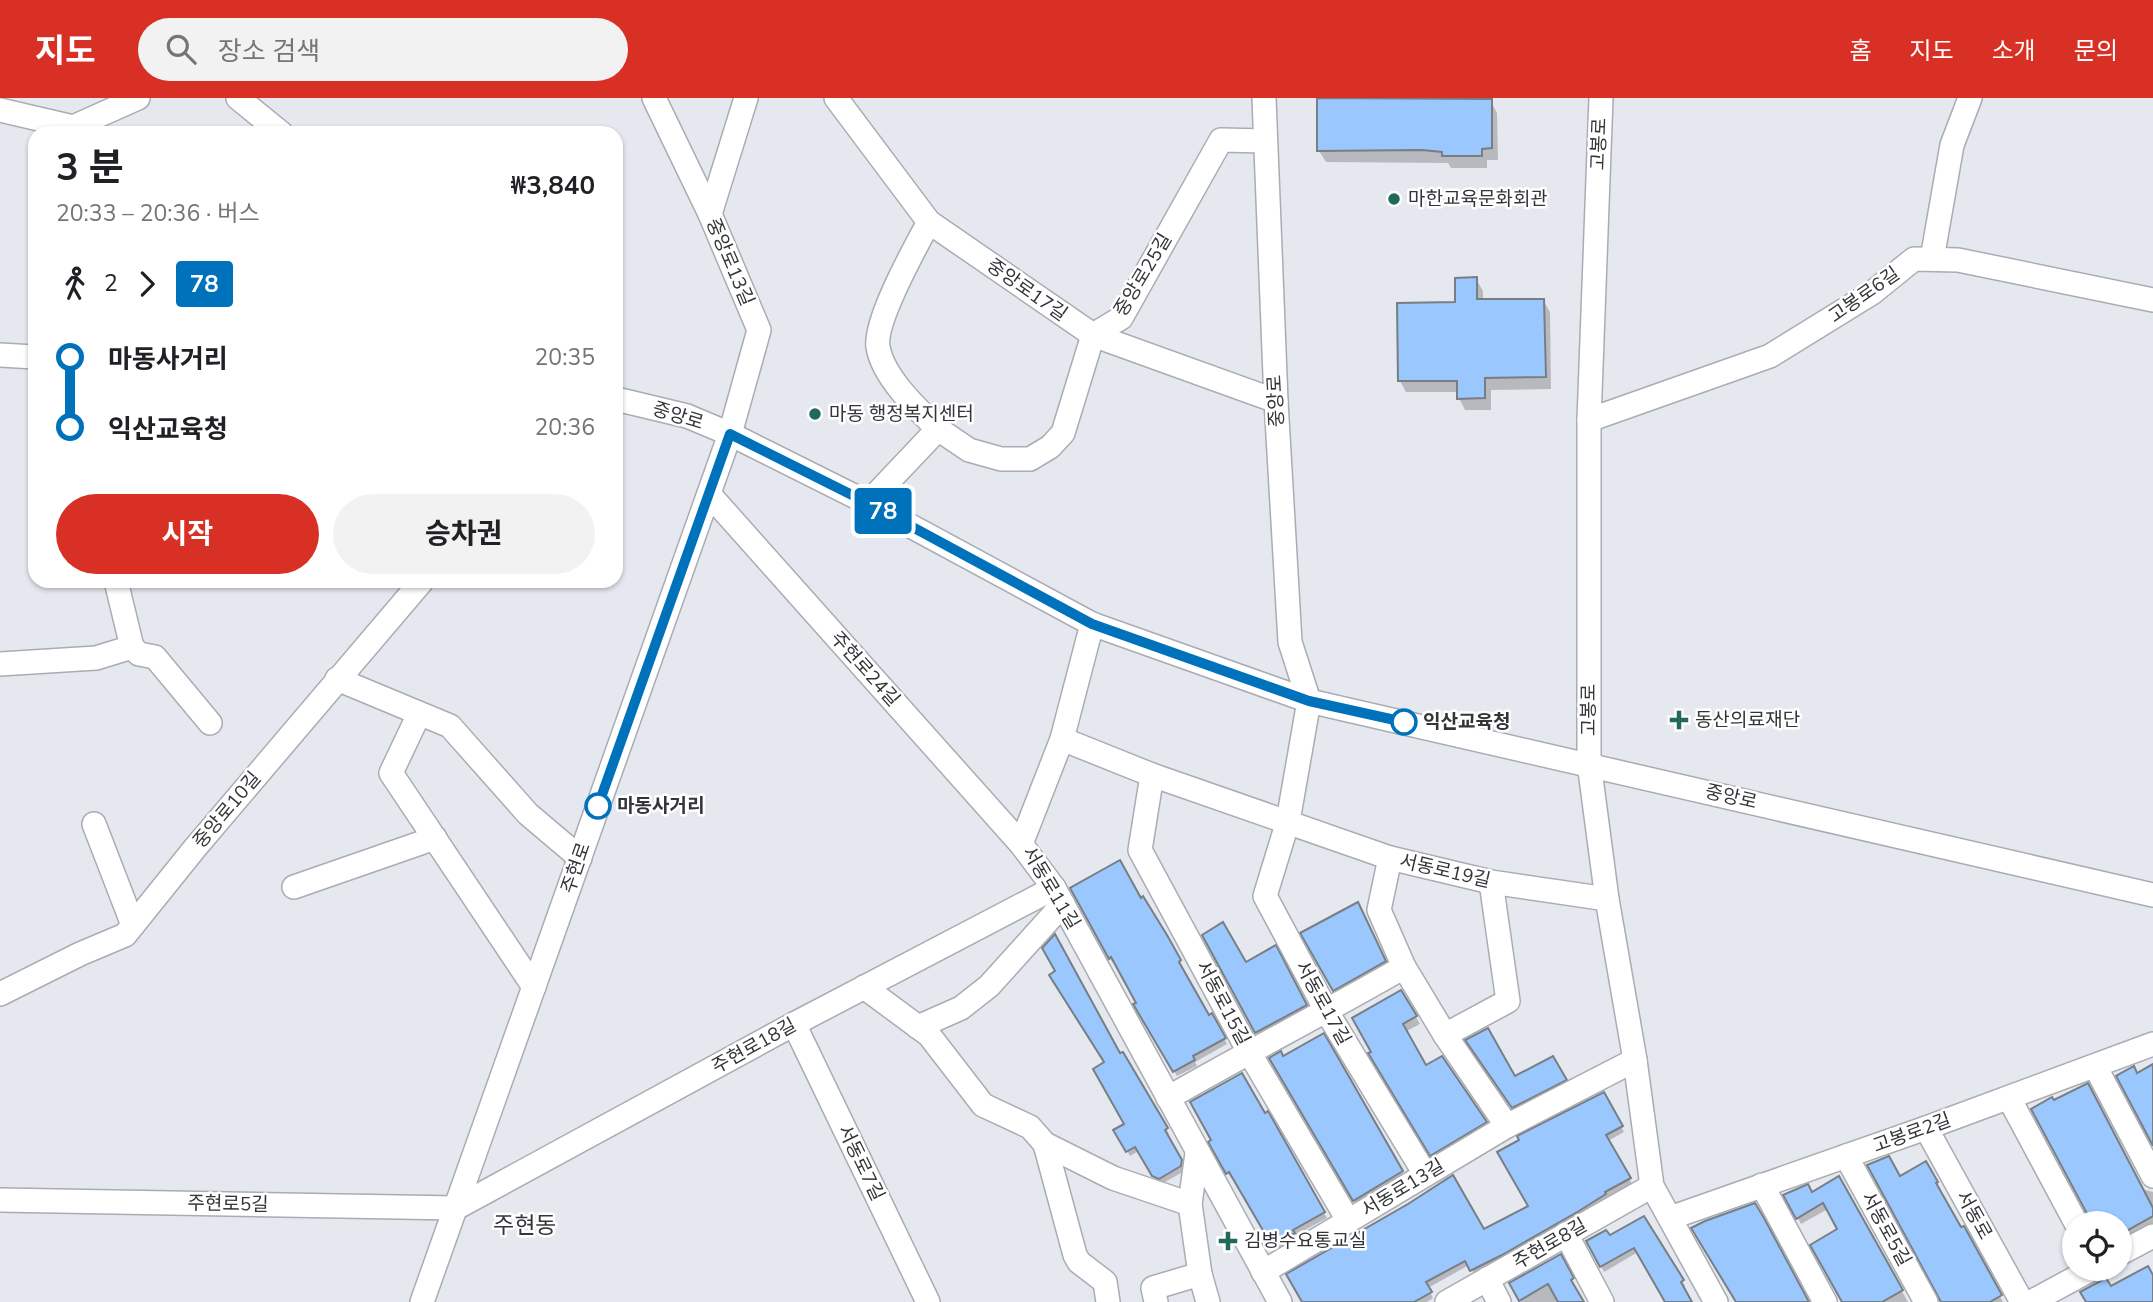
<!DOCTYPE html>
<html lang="ko">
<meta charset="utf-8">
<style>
body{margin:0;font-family:"Nunito Sans","Noto Sans KR",sans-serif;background:#f2f2f2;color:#202124;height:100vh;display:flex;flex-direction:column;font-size:26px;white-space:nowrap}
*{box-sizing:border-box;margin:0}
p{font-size:23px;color:#757577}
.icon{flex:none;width:38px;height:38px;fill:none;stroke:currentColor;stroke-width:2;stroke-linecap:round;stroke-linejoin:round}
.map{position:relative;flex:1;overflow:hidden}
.details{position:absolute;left:28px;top:28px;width:595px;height:462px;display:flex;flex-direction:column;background:#fff;border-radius:21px;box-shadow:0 2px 5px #0004}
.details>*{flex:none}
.badge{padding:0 14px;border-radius:5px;font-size:24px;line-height:46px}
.buttons{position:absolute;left:2062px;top:1113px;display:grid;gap:14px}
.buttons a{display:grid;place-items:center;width:70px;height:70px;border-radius:50%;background:#fff;box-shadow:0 2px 5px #0004;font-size:35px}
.map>.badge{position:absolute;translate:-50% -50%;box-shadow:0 0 0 4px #fff}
.legs{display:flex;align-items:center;gap:10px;height:77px;padding:0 28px;font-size:23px}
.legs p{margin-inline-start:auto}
.headline{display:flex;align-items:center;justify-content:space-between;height:119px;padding:0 28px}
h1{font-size:38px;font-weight:700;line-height:52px}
.button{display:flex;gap:14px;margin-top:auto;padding:14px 28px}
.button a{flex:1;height:80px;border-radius:42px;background:#d93025;color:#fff;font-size:28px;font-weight:700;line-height:80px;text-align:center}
.button a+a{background:#f2f2f2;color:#202124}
ul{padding:0 28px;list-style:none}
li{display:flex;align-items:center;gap:24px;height:70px;font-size:26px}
li i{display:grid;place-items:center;width:10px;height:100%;margin:0 9px;background:currentColor}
li i::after{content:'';width:18px;height:18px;margin:-9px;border:5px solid;border-radius:50%;background:#fff}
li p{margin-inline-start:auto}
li:first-child i{background:linear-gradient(#0000 50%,currentColor 0)}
li:last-child i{background:linear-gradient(currentColor 50%,#0000 0)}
header{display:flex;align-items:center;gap:42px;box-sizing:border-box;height:98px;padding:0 35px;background:#d93025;color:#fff}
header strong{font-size:33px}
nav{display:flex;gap:38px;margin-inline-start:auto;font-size:24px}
.search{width:490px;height:63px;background:#f2f2f2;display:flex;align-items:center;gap:18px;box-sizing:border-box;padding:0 24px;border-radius:38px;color:#757577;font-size:26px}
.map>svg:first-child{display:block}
</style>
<header>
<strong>지도</strong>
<div class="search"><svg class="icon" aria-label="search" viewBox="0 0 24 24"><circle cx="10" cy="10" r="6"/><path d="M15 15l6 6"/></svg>장소 검색</div>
<nav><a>홈</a><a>지도</a><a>소개</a><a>문의</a></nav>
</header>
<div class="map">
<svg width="2153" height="1204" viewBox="0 0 2153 1204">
<rect width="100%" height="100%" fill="#e5e8ef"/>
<g fill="#0003">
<path d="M1319,0H1489L1497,15L1498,62H1487V70H1451L1448,65L1326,64L1319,53Z"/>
<path d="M1476,181L1483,193V203L1543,202L1550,214L1551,291L1491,292V312H1465L1459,300L1458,294H1406L1400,283Z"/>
<path d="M1140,802L1165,838L1208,920L1212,918L1227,946L1195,964L1197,968L1177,978L1136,907L1139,905L1115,864L1113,865L1110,860Z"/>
<path d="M1360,811L1388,869L1337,897L1303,835Z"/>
<path d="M1204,837L1245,866L1275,850L1309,913L1260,940Z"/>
<path d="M1401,894L1420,926L1405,934L1426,970L1486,1025L1489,1031L1436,1063L1371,956Z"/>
<path d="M1323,938L1405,1079L1357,1107L1271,961L1282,960Z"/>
<path d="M1471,948L1515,980L1553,961L1568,987L1516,1014Z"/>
<path d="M1122,956L1169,1036L1166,1038L1184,1069L1183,1074L1163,1085L1157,1083L1139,1053L1130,1058L1116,1032L1126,1027L1120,957Z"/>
<path d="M1603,997L1624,1034L1608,1043L1632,1086L1475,1177L1469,1167L1428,1190L1433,1200L1427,1204H1304L1289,1177L1452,1079L1483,1133L1530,1109Z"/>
<path d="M2053,1004L2145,1092L2153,1094V1125L2119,1145V1125H2095L2033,1012Z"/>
<path d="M1267,1016L1327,1120L1294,1138L1296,1141L1277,1152L1234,1079L1231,1080L1211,1044Z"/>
<path d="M1926,1065L1940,1090L1937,1091L1960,1132L1963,1130L2003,1204H1944L1899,1080Z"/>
<path d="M1839,1081L1908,1204H1845L1840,1132L1828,1111L1801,1126L1786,1098L1811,1096Z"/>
<path d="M1643,1120L1685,1188L1682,1190L1690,1204H1664L1666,1203L1638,1154L1604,1174L1588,1144L1609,1140Z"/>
<path d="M1560,1158L1582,1204H1521L1511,1186Z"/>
</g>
<g fill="#99c7fe" stroke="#797e83" stroke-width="2">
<path d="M1317,0L1492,1V50L1482,51V58H1442V54L1422,52L1317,53Z"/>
<path d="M1477,179V201H1544L1546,279L1485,280V300L1457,301V283H1398L1397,205L1455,204V180Z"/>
<path d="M1120,762L1141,800L1143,798L1167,837L1181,862L1179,864L1209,917L1212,915L1226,940L1193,958L1195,962L1173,974L1133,906L1136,905L1111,859L1109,861L1070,790Z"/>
<path d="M1358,804L1386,863L1333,893L1300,835Z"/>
<path d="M1223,824L1246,864L1276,847L1307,907L1255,935L1202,837Z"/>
<path d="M1055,836L1120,955L1123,954L1168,1030L1165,1032L1182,1062L1181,1068L1159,1081L1152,1078L1135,1049L1126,1054L1113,1032L1124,1026L1093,971L1104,964L1049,877L1055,873L1042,850Z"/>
<path d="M1401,892L1417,918L1403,926L1426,967L1442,958L1487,1024L1430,1058L1368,955L1371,954L1352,920Z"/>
<path d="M1488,930L1515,978L1553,958L1567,982L1512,1010L1465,942Z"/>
<path d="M1324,935L1403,1073L1353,1103L1269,960L1281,953L1283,958Z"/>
<path d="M2153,966V1048L2116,978L2134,968L2137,975Z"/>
<path d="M1242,975L1265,1015L1268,1013L1325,1114L1293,1132L1295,1135L1272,1148L1229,1074L1226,1076L1208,1044L1211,1042L1190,1004Z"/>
<path d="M2088,985L2153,1110V1118L2119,1137V1125H2092L2031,1011L2052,999L2054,1002Z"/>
<path d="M1604,994L1623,1028L1606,1037L1631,1080L1605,1094L1606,1096L1579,1113L1502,1157L1470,1173L1465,1163L1426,1184L1432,1194L1414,1204H1302L1286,1176L1408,1106L1453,1077L1484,1131L1528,1108L1497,1054L1519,1042L1517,1038Z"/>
<path d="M1889,1058L1900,1078L1926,1063L1938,1084L1936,1085L1961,1129L1964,1128L2002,1197L1990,1204H1941L1867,1067Z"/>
<path d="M1839,1078L1903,1192L1882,1204H1842L1810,1147L1837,1131L1823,1105L1796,1121L1783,1097L1808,1086L1812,1094Z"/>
<path d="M1755,1105L1764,1120L1809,1204H1736L1691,1130L1705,1123Z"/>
<path d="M1644,1118L1684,1182L1681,1184L1692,1204H1665L1634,1150L1600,1169L1586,1143L1606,1132L1610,1137Z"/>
<path d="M1561,1156L1574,1180L1571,1182L1584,1204H1558L1548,1186L1519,1203L1509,1185Z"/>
<path d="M2148,1168L2153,1177V1204H2086L2080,1194L2106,1180L2111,1188Z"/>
</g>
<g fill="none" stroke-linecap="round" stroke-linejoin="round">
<defs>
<g id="minor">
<path d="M238,0L281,35"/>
<path d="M836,0L929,124L1093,237L1276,303"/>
<path d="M1264,0L1276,303L1290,544L1309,603L1288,723L1265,798L1327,914L1425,1076"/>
<path d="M1601,0L1589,322V665L1607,801L1635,962L1652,1088L1716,1204"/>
<path d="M0,12L73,29L138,0"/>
<path d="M710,116L746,0"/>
<path d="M929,124C916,148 874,223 878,249C883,279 917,311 938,331"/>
<path d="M1932,161L1952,47L1970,0"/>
<path d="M0,257L35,259"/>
<path d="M616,301L687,318L730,336L868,405L1092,526L1309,603L2153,797"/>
<path d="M1589,322L1770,258L1872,195L1914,161L1958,162L2153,202"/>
<path d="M709,396L1021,746"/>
<path d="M868,405L938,331L969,352L1001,361H1030L1050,349L1063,335L1093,237L1121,220L1221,42L1265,43"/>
<path d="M116,483L132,549L139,556L155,559L210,625"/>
<path d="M1092,526L1062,641L1021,746L1054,790L1280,1204"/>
<path d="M0,566L96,560L132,549"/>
<path d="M337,581L450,628L528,716L580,760"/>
<path d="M419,616L391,675L534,889"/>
<path d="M1062,641L1152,677L1390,760L1491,784L1607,801"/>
<path d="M1152,677L1140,752L1249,954L1348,1122"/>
<path d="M94,726L133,827"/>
<path d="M1390,760L1379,812L1404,869L1445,937L1507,1028"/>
<path d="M294,789L435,740"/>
<path d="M864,889L929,937L983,1007L1030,1029L1045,1046L1113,1080L1190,1106"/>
<path d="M0,896L80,856L125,837L195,750L422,483"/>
<path d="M794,926L928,1204"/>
<path d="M918,929L961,910L989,888L1063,806"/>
<path d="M1445,937L1508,903L1491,784"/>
<path d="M2095,968L2153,1078"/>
<path d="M1168,1000C1246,955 1326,914 1404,869"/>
<path d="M2009,1000L2076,1125"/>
<path d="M1926,1030L2022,1204"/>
<path d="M1045,1046L1075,1157L1079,1164L1105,1184L1108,1204"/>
<path d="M1197,1055L1190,1106L1200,1176L1208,1204"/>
<path d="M1846,1058L1926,1204"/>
<path d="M1762,1087L1825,1204"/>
<path d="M0,1102L456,1110L794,926L1054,790"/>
<path d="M1670,1120L1926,1030L2153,946"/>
<path d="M1566,1136L1602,1204"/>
<path d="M2119,1156L2153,1138"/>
<path d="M1263,1174L1507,1028L1635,962"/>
<path d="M1487,1181L1499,1204"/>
<path d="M422,1204L730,336L759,232L710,116L654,0"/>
<path d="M1156,1204L1153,1190L1200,1176"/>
<path d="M1447,1204L1652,1088"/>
<path d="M2031,1204L2092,1171"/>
</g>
</defs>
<use href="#minor" stroke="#a9acb3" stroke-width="26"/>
<use href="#minor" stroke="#fff" stroke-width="23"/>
</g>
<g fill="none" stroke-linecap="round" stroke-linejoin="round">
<defs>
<path id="line-1" d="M598,708L730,336L868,405L1092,526L1309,603L1404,624"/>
</defs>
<use href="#line-1" stroke="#fff" stroke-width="16"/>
<use href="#line-1" stroke="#0072bc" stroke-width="10"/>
</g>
<g fill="#21685d" stroke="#fff" stroke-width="2.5">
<circle cx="1394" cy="101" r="7"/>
<circle cx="815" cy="316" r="7"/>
<path d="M1675.5 611.5h7v7h7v7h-7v7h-7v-7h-7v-7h7z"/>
<path d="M1224.5 1132.5h7v7h7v7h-7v7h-7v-7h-7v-7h7z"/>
</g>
<g fill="#fff" stroke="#0072bc" stroke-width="3.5">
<circle cx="1404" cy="624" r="12"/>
<circle cx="598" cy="708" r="12"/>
</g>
<g text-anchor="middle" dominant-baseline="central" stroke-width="5" stroke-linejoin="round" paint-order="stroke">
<g font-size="19" fill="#343538" stroke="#fff">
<text transform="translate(1599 46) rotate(-88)">고봉로</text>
<text transform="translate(730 164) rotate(67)">중앙로13길</text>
<text transform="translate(1143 177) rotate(-59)">중앙로25길</text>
<text transform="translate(1027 192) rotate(35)">중앙로17길</text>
<text transform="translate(1864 197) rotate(-35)">고봉로6길</text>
<text transform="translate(1276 303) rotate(-93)">중앙로</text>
<text transform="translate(678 318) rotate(17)">중앙로</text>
<text transform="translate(865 571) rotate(48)">주현로24길</text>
<text transform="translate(1589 612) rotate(-90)">고봉로</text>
<text transform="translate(1731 699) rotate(13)">중앙로</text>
<text transform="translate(227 712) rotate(-50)">중앙로10길</text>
<text transform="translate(576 770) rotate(-71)">주현로</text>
<text transform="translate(1445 773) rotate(13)">서동로19길</text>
<text transform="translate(1051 790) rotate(59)">서동로11길</text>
<text transform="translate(1223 905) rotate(62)">서동로15길</text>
<text transform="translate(1323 905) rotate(61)">서동로17길</text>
<text transform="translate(754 948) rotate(-29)">주현로18길</text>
<text transform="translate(1912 1035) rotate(-20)">고봉로2길</text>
<text transform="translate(861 1065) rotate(64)">서동로7길</text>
<text transform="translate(1403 1090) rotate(-31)">서동로13길</text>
<text transform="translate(228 1106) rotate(1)">주현로5길</text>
<text transform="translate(1974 1117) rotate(61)">서동로</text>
<text transform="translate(1886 1131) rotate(61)">서동로5길</text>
<text transform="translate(1550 1146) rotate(-30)">주현로8길</text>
</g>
<g font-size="19" fill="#343538" stroke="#fff" text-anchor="start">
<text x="1408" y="101">마한교육문화회관</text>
<text x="829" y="316">마동 행정복지센터</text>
<text x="1695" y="622">동산의료재단</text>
<text x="1244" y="1143">김병수요통교실</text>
</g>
<g font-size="19" font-weight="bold" fill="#343538" stroke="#fff" text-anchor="start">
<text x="1423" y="624">익산교육청</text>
<text x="617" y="708">마동사거리</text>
</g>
<g font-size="23" fill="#343538" stroke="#fff">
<text x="525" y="1127">주현동</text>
</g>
</g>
</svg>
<div class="buttons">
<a><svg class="icon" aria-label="locate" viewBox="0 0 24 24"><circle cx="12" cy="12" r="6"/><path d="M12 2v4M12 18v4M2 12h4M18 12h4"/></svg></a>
</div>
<b class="badge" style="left:883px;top:413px;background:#0072bc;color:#fff">78</b>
<section class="details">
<div class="headline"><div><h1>3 분</h1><p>20:33 – 20:36 · 버스</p></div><b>₩3,840</b></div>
<div class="legs"><svg class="icon" aria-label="walk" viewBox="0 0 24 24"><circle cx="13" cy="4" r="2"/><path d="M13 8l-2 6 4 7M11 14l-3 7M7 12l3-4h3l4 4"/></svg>2<svg class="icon" aria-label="forward" viewBox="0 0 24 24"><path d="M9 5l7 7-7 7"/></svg><b class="badge" style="background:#0072bc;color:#fff">78</b></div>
<ul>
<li><i style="color:#0072bc"></i><b>마동사거리</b><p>20:35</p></li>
<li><i style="color:#0072bc"></i><b>익산교육청</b><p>20:36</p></li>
</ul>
<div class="button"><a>시작</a><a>승차권</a></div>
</section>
</div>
